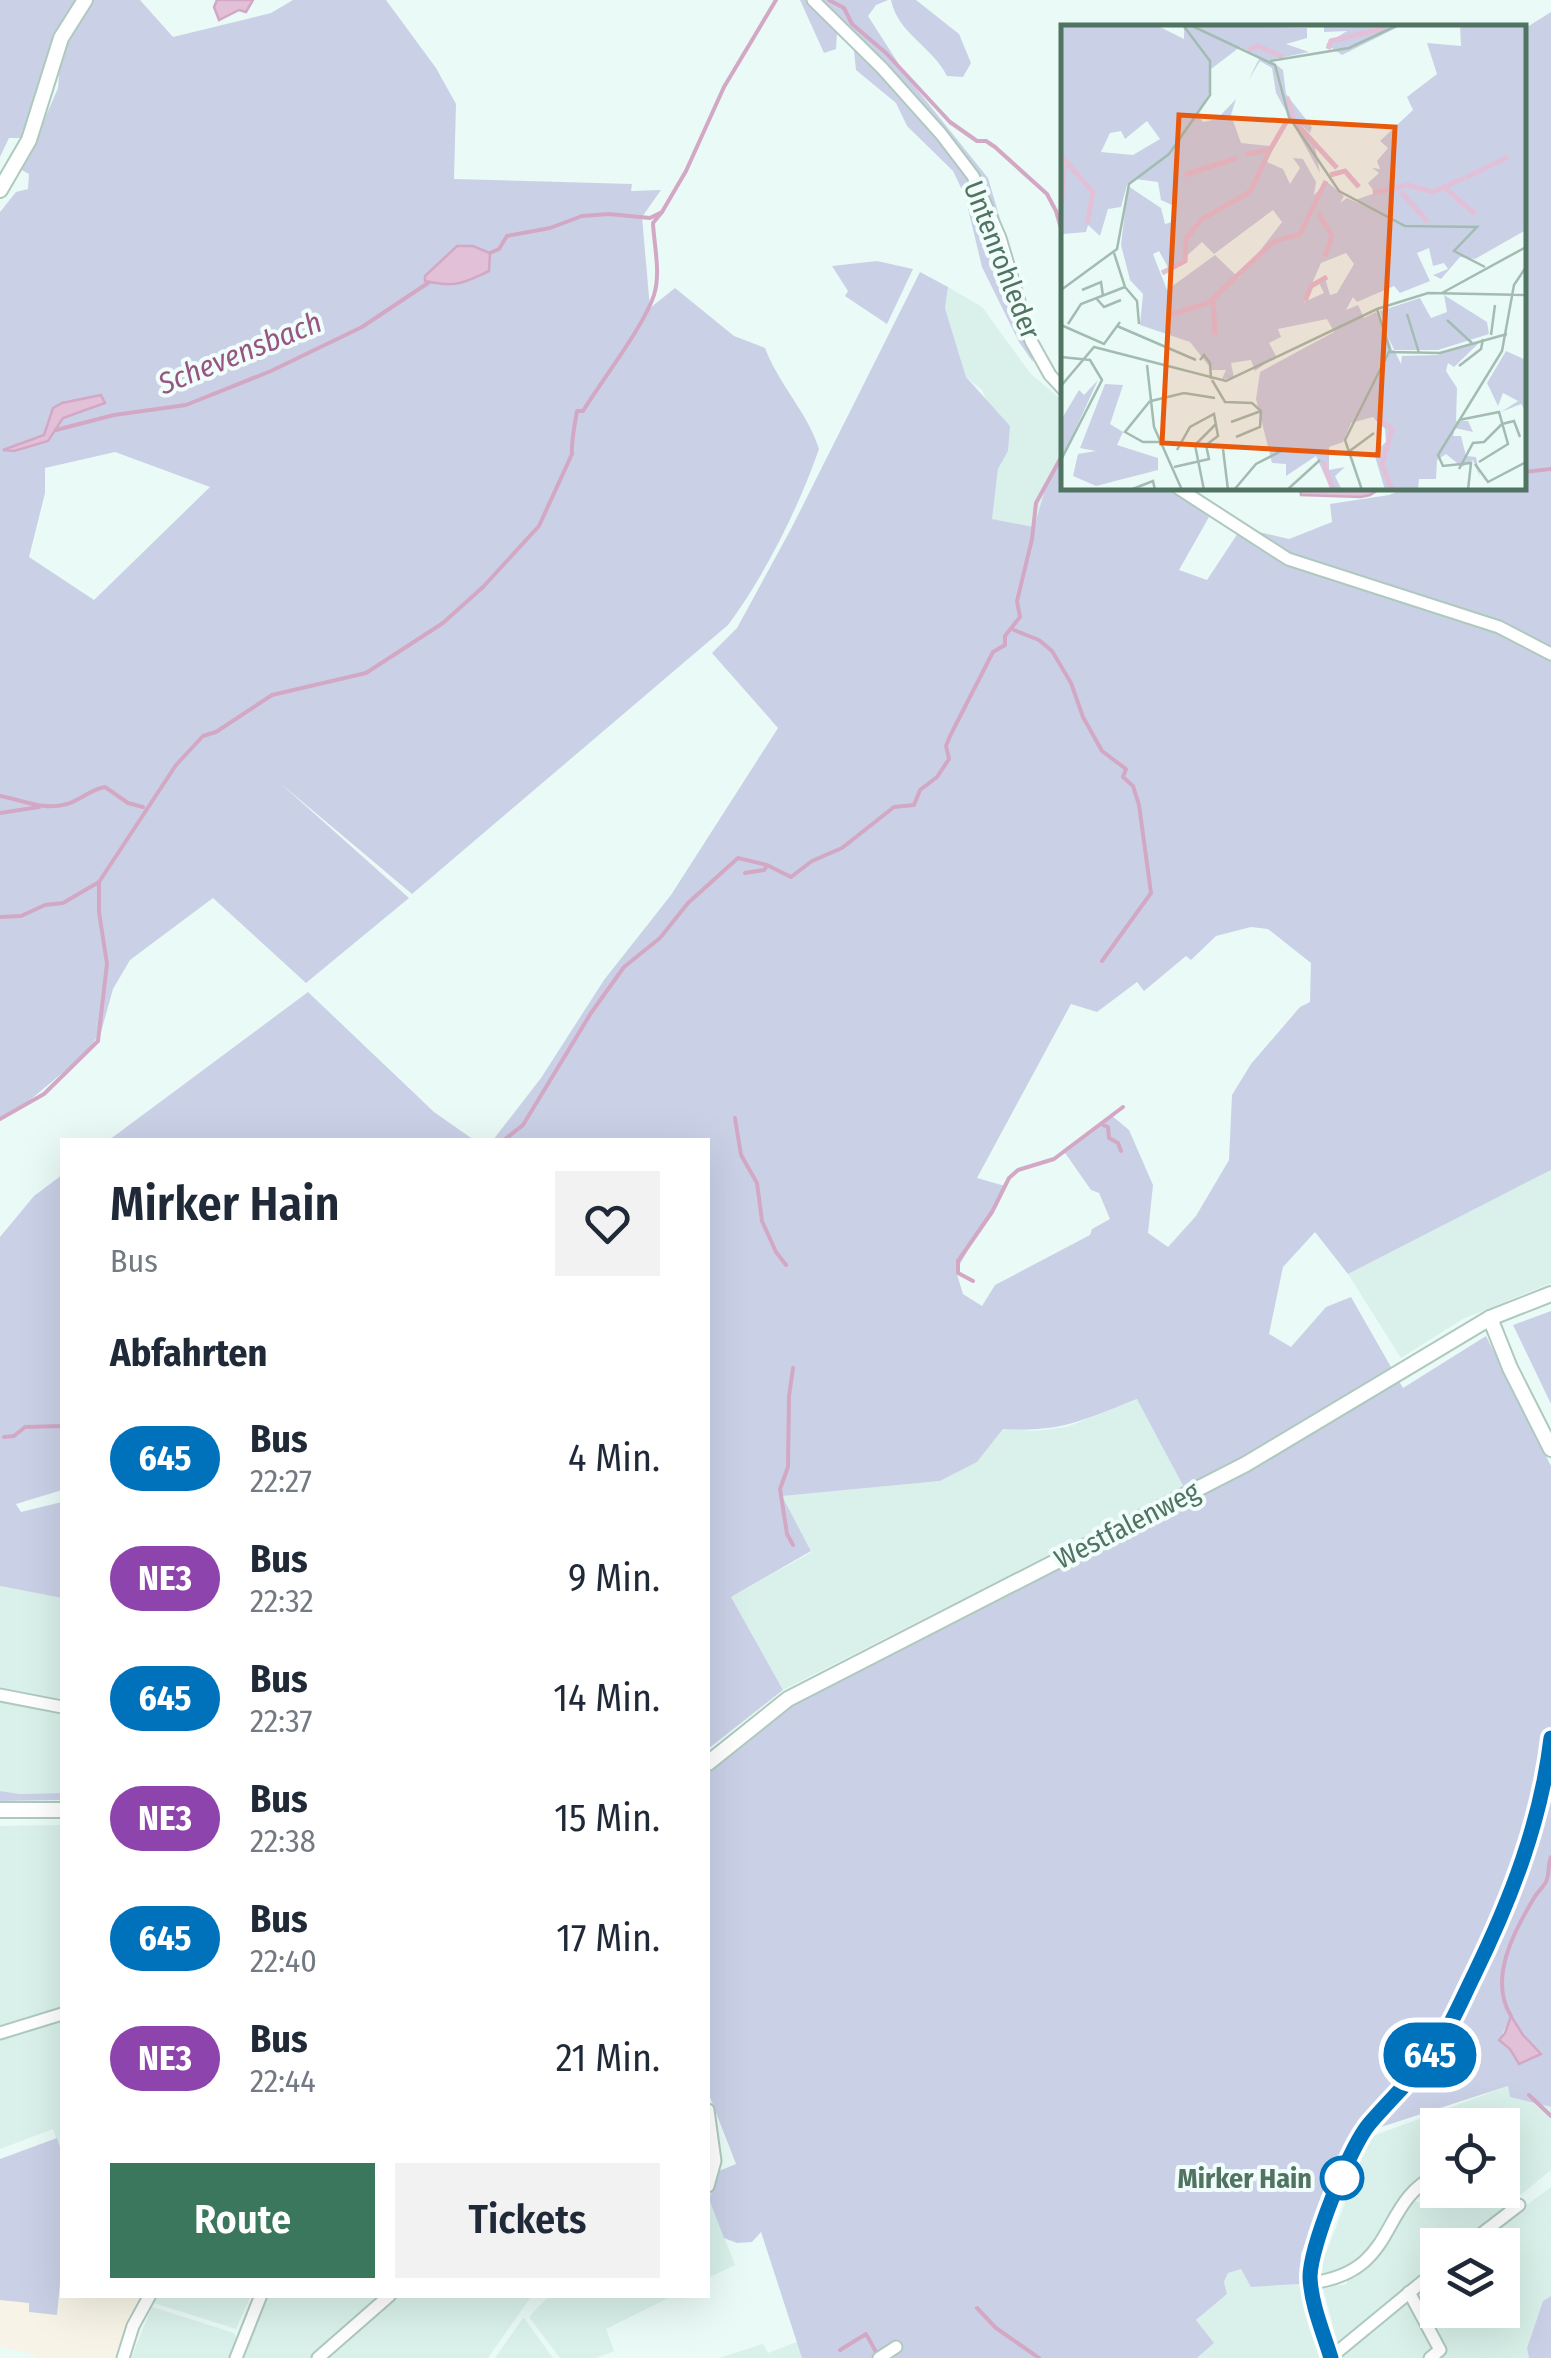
<!DOCTYPE html>
<html lang="de">
<style>
body{margin:0;font-family:"Fira Sans Condensed",sans-serif;background:#f2f2f3;color:#1f2937;height:100vh;display:flex;flex-direction:column;font-size:38px;white-space:nowrap}
*{box-sizing:border-box;margin:0}
p{font-size:32px;color:#747a83}
.icon{flex:none;width:55px;height:55px;fill:none;stroke:currentColor;stroke-width:2;stroke-linecap:round;stroke-linejoin:round}
.map{position:relative;flex:1;overflow:hidden}
.drawer{position:absolute;left:60px;top:1138px;width:650px;height:1160px;display:flex;flex-direction:column;background:#fff;border-radius:0px;box-shadow:0 10px 40px #0002}
.drawer>*{flex:none}
.badge{padding:0 20px;border-radius:32px;font-size:35px;line-height:65px}
.controls{position:absolute;left:1420px;top:2108px;display:grid;gap:20px}
.controls a{display:grid;place-items:center;width:100px;height:100px;border-radius:0px;background:#fff;box-shadow:0 10px 40px #0002;font-size:50px}
.map>.badge{position:absolute;translate:-50% -50%;box-shadow:0 0 0 5px #fff}
h2{padding:0 50px;font-size:38px;line-height:90px}
.round{display:grid;place-items:center;flex:none;width:105px;height:105px;border-radius:0px;background:#f2f2f3}
.summary{display:flex;align-items:center;justify-content:space-between;height:170px;padding:0 50px}
h1{font-size:48px;font-weight:600;line-height:75px}
.cta{display:flex;gap:20px;margin-top:auto;padding:20px 50px}
.cta a{flex:1;height:115px;border-radius:0px;background:#3b775d;color:#fff;font-size:40px;font-weight:600;line-height:115px;text-align:center}
.cta a+a{background:#f2f2f3;color:#1f2937}
ul{padding:0;list-style:none}
li{display:flex;align-items:center;gap:30px;height:120px;padding:0 50px}
li div{flex:1}
li b{display:block;font-size:38px}
li em{font-style:normal}
li .badge{min-width:110px;font-weight:700;text-align:center}
.map>svg:first-child{display:block}
</style>
<div class="map">
<svg width="1551" height="2358" viewBox="0 0 1551 2358">
<rect width="100%" height="100%" fill="#eafaf7"/>
<g fill="#d9f1ea">
<path d="M948,287L982,307L1030,373L1063,401V458L1046,486L1034,527L991,519L998,469L1008,451L982,390L966,377L945,308Z"/>
<path d="M1551,1170V1283L1463,1319L1401,1358L1348,1274Z"/>
<path d="M1138,1399L1183,1487L783,1690L731,1597L812,1552L781,1496L940,1481L977,1462L1003,1429L1034,1431L1067,1427Z"/>
<path d="M0,1586L62,1598V1702L0,1690Z"/>
<path d="M0,1699L62,1712V1793L20,1794L0,1791Z"/>
<path d="M62,1825V2009L0,2028V1826Z"/>
<path d="M62,2018V2154L53,2129L0,2149V2036Z"/>
<path d="M1508,2086L1510,2097L1551,2107V2170L1460,2245H1438L1437,2263L1338,2345L1323,2288L1347,2284V2281L1373,2262L1413,2200L1422,2204L1438,2190H1502V2125H1438L1437,2161L1414,2181L1384,2233L1355,2266L1322,2276L1323,2261L1370,2137Z"/>
<path d="M1551,2187V2296L1543,2301L1527,2348L1529,2358H1342L1340,2354L1437,2274L1438,2310H1502V2245H1473Z"/>
<path d="M709,2199L735,2265L708,2278V2201Z"/>
<path d="M1241,2268L1252,2287L1300,2284L1321,2358H1197L1213,2343L1196,2320L1227,2294L1224,2282L1228,2273Z"/>
<path d="M159,2295H251L236,2329L154,2303Z"/>
<path d="M266,2295H383L327,2341L312,2358H240Z"/>
<path d="M394,2295H530V2298L488,2358H326Z"/>
<path d="M550,2295H674L606,2329L614,2351L596,2358H560L529,2317Z"/>
<path d="M152,2307L234,2333L237,2339L231,2358H131Z"/>
<path d="M523,2318H524L553,2358H495Z"/>
<path d="M810,2337L818,2358H719L763,2344L768,2353Z"/>
</g>
<path fill="#f7f4e7" d="M62,2263V2295H142L114,2358H35L33,2354L0,2347V2300L30,2303L56,2315Z"/>
<g fill="#cad1e7" fill-rule="evenodd">
<path d="M0,0H76C44,39 39,91 24,138H9L0,157Z"/>
<path d="M93,0H140L173,37L271,13L293,0H386L436,68L456,104L454,179L632,184L631,191L661,190L642,217L650,308L675,288L734,336L765,348C779,385 808,413 819,449C799,507 764,577 728,625L412,894L280,783L409,898L306,983L213,898L130,960L113,989L101,1032L85,1054L24,1105L0,1117V212L16,192L28,189L29,174L18,168L39,132L58,88L61,50L77,19ZM115,452L210,487L94,600L29,557L45,493V468Z"/>
<path d="M800,0H888L876,5L868,16L907,77L988,178L1006,239L1033,362L1019,342L982,267L965,196L953,171L907,126L896,103L856,70L853,42L837,33L836,49L824,53Z"/>
<path d="M891,0H916L959,34L971,63L963,77L947,76C932,46 898,34 891,0Z"/>
<path d="M1551,12V648L1478,613L1290,553L1259,532L1289,539L1332,522L1330,504L1389,495L1406,488H1524V29Z"/>
<path d="M877,261L913,269L887,324L845,296L848,291L832,266Z"/>
<path d="M920,272L948,287L945,308L966,377L1010,426L1008,451L998,469L992,519L1034,527L1046,486L1063,458L1064,488H1172L1209,517L1179,570L1207,580L1238,533L1285,564L1444,614L1505,637L1551,660V1170L1348,1274L1315,1232L1283,1267L1269,1334L1291,1347L1326,1307L1351,1297L1403,1388L1486,1336L1551,1466V2107L1510,2097L1508,2086L1347,2138L1301,2254L1300,2284L1251,2287L1241,2269L1228,2273L1224,2282L1227,2294L1196,2320L1214,2343L1197,2358H802L761,2232L752,2242L737,2243L724,2238L709,2199L719,2171L736,2164L708,2092V1774L792,1706L1191,1501L1137,1399C1086,1419 1060,1433 1003,1429L977,1462L940,1481L782,1496L811,1551L731,1597L783,1690L708,1749V1140H493L541,1078L604,980L671,895L778,728L712,653L737,628L792,527ZM1251,927L1268,929L1311,963L1310,1002L1300,1007L1251,1064L1232,1095L1229,1160L1196,1216L1168,1247L1148,1233L1153,1185L1129,1130L1111,1115L1063,1150L1091,1190L1099,1193L1110,1219L1092,1229L1090,1235L995,1285L982,1306L963,1294L956,1271L1005,1186L977,1178L1071,1004L1097,1012L1137,982L1144,991L1186,956L1191,960L1216,936ZM1511,2016L1523,2035L1519,2063L1510,2049L1499,2041Z"/>
<path d="M308,992L434,1112L474,1140H109Z"/>
<path d="M62,1175V1490L16,1504L21,1512L62,1502V1598L0,1586V1237L34,1196Z"/>
<path d="M1551,1311V1404L1513,1325Z"/>
<path d="M0,1791L20,1794L62,1793V1800L0,1801Z"/>
<path d="M57,2138L62,2154V2263L57,2315L29,2312V2303L0,2300V2159Z"/>
<path d="M1551,2296V2358H1529L1527,2348L1543,2301Z"/>
</g>
<g fill="#e2c0d8" stroke="#d3a8c5" stroke-width="2.5">
<path d="M217,0H253L246,12L239,10L219,20L214,7Z"/>
<path d="M457,246H473L490,253L489,271C463,283 457,288 425,281V276Z"/>
<path d="M101,395L105,403L63,418L48,441L14,451L3,450L44,435L53,408L62,403Z"/>
<path d="M1300,488H1381L1370,495L1361,497L1301,495Z"/>
<path d="M1511,2016L1523,2035L1541,2054L1519,2064L1510,2049L1499,2040L1505,2033Z"/>
</g>
<g fill="none" stroke-linecap="round" stroke-linejoin="round">
<g stroke="#d3a8c5" stroke-width="4">
<path d="M829,0L844,8L852,24L886,53L950,122L977,141H986L995,147L1047,194L1056,211L1064,239"/>
<path d="M490,253L499,249L507,236L550,228L582,216L609,214L650,218L662,212L686,171L724,87L776,0"/>
<path d="M56,430L114,415L186,405L271,371L362,327L428,283"/>
<path d="M1524,472L1551,469"/>
<path d="M1014,630L1039,640L1052,651L1071,683L1083,717L1102,751L1126,769L1123,777L1133,786L1139,805L1151,893L1102,961"/>
<path d="M0,796C23,800 43,811 67,804C81,800 91,789 105,787L128,803L143,807"/>
<path d="M0,813L39,807"/>
<path d="M745,873L764,870L767,866"/>
<path d="M0,917L21,916L45,905L63,903L99,882"/>
<path d="M735,1118L741,1155L757,1183L762,1221L776,1252L786,1265"/>
<path d="M0,1119L44,1094L98,1041L107,964L99,912V882L176,765L203,736L216,732L272,695L366,673L443,623L483,587L539,526L572,454C571,443 575,422 577,411H583C602,380 644,326 654,295C661,272 654,246 653,223L662,212"/>
<path d="M1103,1125L1108,1127L1109,1138L1118,1143L1121,1151"/>
<path d="M504,1140L523,1125L591,1013L624,967L660,938L688,903L738,858L767,865L791,877L812,861L842,848L894,807L914,805L920,790L937,777L949,759L946,746L950,736L993,652L1005,645V636L1020,617L1017,601L1032,539L1036,503L1064,452"/>
<path d="M973,1281L958,1273V1261L992,1212L1009,1178L1018,1170L1054,1159L1123,1107"/>
<path d="M793,1368L789,1396L788,1467L780,1489L787,1534L793,1545"/>
<path d="M4,1437L14,1436L25,1427L62,1426"/>
<path d="M1511,2016C1488,1979 1514,1931 1534,1898C1537,1892 1546,1885 1547,1879C1550,1871 1547,1866 1551,1857"/>
<path d="M1529,2095L1551,2116"/>
<path d="M977,2308L996,2328L1039,2358"/>
<path d="M840,2350L866,2334L876,2352"/>
</g>
<defs>
<g id="minor">
<path d="M813,0L882,68L941,134L973,176L1000,238L1031,341L1050,375L1064,390"/>
<path d="M1178,488L1288,559L1499,627L1551,654"/>
<path d="M0,1695L62,1707"/>
<path d="M0,2033L62,2014"/>
<path d="M708,2110L715,2161L708,2186"/>
<path d="M1467,2245L1519,2205"/>
<path d="M1310,2283C1400,2272 1377,2203 1438,2174"/>
<path d="M1409,2292L1440,2350L1430,2358"/>
<path d="M1331,2357L1438,2269"/>
<path d="M123,2358L133,2326L150,2295"/>
<path d="M236,2358L261,2295"/>
<path d="M318,2358L390,2295"/>
<path d="M879,2358L896,2347"/>
</g>
<g id="tertiary">
<path d="M0,190L29,140L61,38L85,0"/>
<path d="M1490,1318L1510,1368L1551,1449"/>
<path d="M708,1763L788,1699L1246,1464L1490,1318L1551,1294"/>
<path d="M0,1810H62"/>
<path d="M1331,2358C1323,2332 1311,2304 1310,2277C1310,2248 1350,2146 1370,2123C1395,2094 1423,2070 1443,2036C1455,2017 1464,1995 1474,1975C1511,1900 1541,1822 1551,1739"/>
</g>
</defs>
<use href="#minor" stroke="#aec9be" stroke-width="15"/>
<use href="#tertiary" stroke="#aec9be" stroke-width="18"/>
<use href="#minor" stroke="#fff" stroke-width="11"/>
<use href="#tertiary" stroke="#fff" stroke-width="14"/>
</g>
<g fill="none" stroke-linecap="round" stroke-linejoin="round">
<defs>
<path id="line" d="M1331,2358C1323,2332 1311,2304 1310,2277C1310,2247 1350,2146 1370,2123C1395,2094 1423,2069 1443,2036C1455,2017 1464,1995 1474,1975C1511,1899 1541,1822 1551,1738"/>
</defs>
<use href="#line" stroke="#fff" stroke-width="22"/>
<use href="#line" stroke="#0072bc" stroke-width="15"/>
</g>
<circle fill="#fff" stroke="#0072bc" stroke-width="5" cx="1342" cy="2178" r="20"/>
<g text-anchor="middle" dominant-baseline="central" stroke-width="8" stroke-linejoin="round" paint-order="stroke">
<g font-size="28" fill="#507362" stroke="#f1fdfa">
<text transform="translate(1002 260) rotate(69)">Untenrohleder</text>
<text transform="translate(1127 1525) rotate(-27)">Westfalenweg</text>
</g>
<g font-size="28" font-weight="bold" fill="#507362" stroke="#f1fdfa" text-anchor="end">
<text x="1312" y="2178">Mirker Hain</text>
</g>
<g font-size="30" font-style="italic" fill="#975682" stroke="#f1fdfa">
<text transform="translate(240 353) rotate(-22)">Schevensbach</text>
</g>
</g>
<g transform="translate(1061 25)">
<rect width="465" height="465" fill="#eafaf7"/>
<path d="M0,0H95L123,14V0L246,3V13L225,19L248,27L209,35L222,45L225,69L251,102L249,108L239,99L254,122L259,148L215,68L211,43L199,36L187,56L199,32L179,22L150,44V64L137,90L142,97L156,94L175,74L170,90L180,118L209,121L206,137L222,144L229,159L239,143L232,133L242,134L255,157L253,170L266,157L283,171L279,178L286,173L315,186L294,175L314,168L307,158L318,148L311,143L319,144L316,136L327,123L319,116L352,85L346,72L376,49L366,18L400,21L399,0H465V205L414,234L399,232L380,254L372,250L387,244L383,238L372,241L368,223L356,228L369,256L339,268L333,261L296,277L292,272L285,285L297,280L303,293L315,287L340,339L341,331L376,330L420,316L393,342L387,338L385,346L396,363L395,396H407L412,407L394,403L392,411H400L405,431L415,432L419,452L412,435L401,442L385,429L376,435L375,454H358L357,465H324L313,428L325,417L324,404L312,392L290,398L282,417L268,422V445L284,442L274,451L281,465H270L255,431L225,451V439L211,438L195,374L199,347L273,307L266,294L217,304L220,312L208,318L215,331L194,346L190,335L170,338L173,353L161,354L165,345H151L129,317L79,300L82,269L69,255L60,220L67,161L100,183L104,199L111,197V180L100,175L97,157L74,154L66,160L60,182L47,184L39,211L27,200L25,207L2,209ZM86,96L99,114L72,130L40,127L49,108L60,106L64,114ZM212,185L221,197L178,253L154,230L106,265L92,229L98,226L109,246L141,217L153,229ZM285,228L293,239L276,268L269,270L264,253L258,258L263,268L243,277L260,238ZM341,0L281,30L265,19L286,6L263,7V1L272,0ZM383,270L426,297L428,309L377,325H331L319,286L359,273L370,293L386,287ZM445,326L465,335V386L460,379L440,387L457,376L442,368L437,381L426,358ZM37,355L0,436V395L18,365L23,370ZM44,359L62,360L49,399L62,407L56,420L97,433V445L35,461L12,451L17,429L35,426L19,423Z" fill="#cad1e7" fill-rule="evenodd"/>
<path fill="none" stroke="#e2c0d8" stroke-width="5" d="M267,24L270,16L325,3M187,25L197,21L222,32M226,72L233,96L276,143M184,129L209,125L227,94M0,131L32,167L26,199M123,150L176,133M269,150L284,146L298,162M404,153L447,132M383,162L414,189M340,167L367,197M312,168L347,160L372,167L403,153M0,187L3,141M257,187L271,211L264,232M101,248L124,236L125,214L141,194L189,167L209,125M152,274L154,310M244,276L250,261L266,252M108,290L147,278L212,217L239,209L265,156M316,393L331,404L321,440L331,465M262,436L272,465"/>
<path fill="none" stroke="#a3bcb2" stroke-width="2.5" d="M129,0L214,40L228,92L278,166L344,201L416,202L393,226L424,242M209,36L288,23L337,0M53,228L64,262L76,276L78,299M0,265L56,224L68,159L108,129L149,70V36L122,0M21,265L40,257L42,271M381,268L465,222M35,273L43,282L60,275M346,289L358,328M386,295L411,318M7,299L20,279L64,262M0,300L43,319L59,297M56,301L135,335M430,310L434,280M329,327L379,328L446,309M0,332L29,335L41,355L0,435M139,335L143,330L149,338L150,354M86,340L93,402L121,465M398,341L420,324L422,314M151,355L164,377L191,378L200,386L199,402L175,412M0,361L33,322L165,356L316,284L367,268L465,270M89,376L64,407L82,417H99M90,376L123,368L154,373M398,395L438,387L447,419L418,437M170,397L200,386M162,424L167,465M286,428L313,408M414,439L427,457L465,437M113,442L148,434L145,420L157,411L153,389L129,402L116,425M398,444L412,418L423,417L441,399L453,396L459,412M69,465L92,456L94,465M143,465L134,420L155,399M173,465L195,439L226,423M226,465L259,435M301,465L284,415L329,325L316,284M407,465L410,438L382,441L377,430L441,326L453,260L465,242"/>
<path fill="#e8590c" fill-opacity="0.15" stroke="#e8590c" stroke-width="5" d="M118,90L334,102L317,430L101,418Z"/>
<rect width="465" height="465" fill="none" stroke="#507362" stroke-width="5"/>
</g>
</svg>
<div class="controls">
<a><svg class="icon" aria-label="locate" viewBox="0 0 24 24"><circle cx="12" cy="12" r="6"/><path d="M12 2v4M12 18v4M2 12h4M18 12h4"/></svg></a>
<a><svg class="icon" aria-label="layers" viewBox="0 0 24 24"><path d="M12 4l9 5-9 5-9-5zM3 14l9 5 9-5"/></svg></a>
</div>
<b class="badge" style="left:1430px;top:2055px;background:#0072bc;color:#fff">645</b>
<section class="drawer">
<div class="summary"><div><h1>Mirker Hain</h1><p>Bus</p></div><a class="round"><svg class="icon" aria-label="heart" viewBox="0 0 24 24"><path d="M12 20l-8-8c-3-5 5-10 8-4 3-6 11-1 8 4z"/></svg></a></div>
<h2>Abfahrten</h2>
<ul>
<li><span class="badge" style="background:#0072bc;color:#fff">645</span><div><b>Bus</b><p>22:27</p></div><em>4 Min.</em></li>
<li><span class="badge" style="background:#8e44ad;color:#fff">NE3</span><div><b>Bus</b><p>22:32</p></div><em>9 Min.</em></li>
<li><span class="badge" style="background:#0072bc;color:#fff">645</span><div><b>Bus</b><p>22:37</p></div><em>14 Min.</em></li>
<li><span class="badge" style="background:#8e44ad;color:#fff">NE3</span><div><b>Bus</b><p>22:38</p></div><em>15 Min.</em></li>
<li><span class="badge" style="background:#0072bc;color:#fff">645</span><div><b>Bus</b><p>22:40</p></div><em>17 Min.</em></li>
<li><span class="badge" style="background:#8e44ad;color:#fff">NE3</span><div><b>Bus</b><p>22:44</p></div><em>21 Min.</em></li>
</ul>
<div class="cta"><a>Route</a><a>Tickets</a></div>
</section>
</div>
